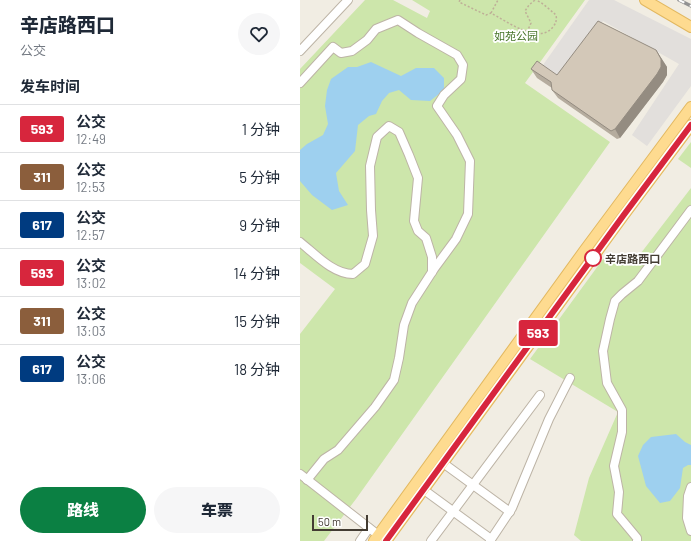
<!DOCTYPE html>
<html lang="zh">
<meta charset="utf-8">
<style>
body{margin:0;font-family:Barlow,"Noto Sans SC",sans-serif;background:#f6f6f7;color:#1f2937;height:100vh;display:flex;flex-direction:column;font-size:15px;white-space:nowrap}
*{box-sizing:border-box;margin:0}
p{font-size:13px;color:#747a83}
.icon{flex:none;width:22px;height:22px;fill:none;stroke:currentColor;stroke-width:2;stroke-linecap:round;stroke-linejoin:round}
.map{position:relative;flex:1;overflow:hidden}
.drawer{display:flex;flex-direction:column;background:#fff;width:300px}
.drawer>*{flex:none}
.badge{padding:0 8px;border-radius:3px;font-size:14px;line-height:26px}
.scale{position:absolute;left:12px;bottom:10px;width:56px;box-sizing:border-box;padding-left:4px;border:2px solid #433c33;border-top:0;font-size:11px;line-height:14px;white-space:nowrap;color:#433c33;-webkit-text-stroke:3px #fff;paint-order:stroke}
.map>.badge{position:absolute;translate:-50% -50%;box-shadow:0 0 0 2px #fff}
h2{padding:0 20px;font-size:15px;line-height:36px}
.round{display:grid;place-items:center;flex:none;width:42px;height:42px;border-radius:21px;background:#f6f6f7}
.headline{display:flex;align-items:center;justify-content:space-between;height:68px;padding:0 20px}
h1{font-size:19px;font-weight:800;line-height:30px}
.cta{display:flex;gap:8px;margin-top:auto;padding:8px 20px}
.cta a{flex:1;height:46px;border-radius:24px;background:#0b8043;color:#fff;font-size:16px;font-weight:800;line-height:46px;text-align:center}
.cta a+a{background:#f6f6f7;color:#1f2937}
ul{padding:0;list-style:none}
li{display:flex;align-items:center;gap:12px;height:48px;padding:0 20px;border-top:1px solid #e0e1e3}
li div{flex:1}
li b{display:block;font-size:15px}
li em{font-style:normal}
li .badge{min-width:44px;font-weight:700;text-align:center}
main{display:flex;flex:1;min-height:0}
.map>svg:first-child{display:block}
</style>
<main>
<section class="drawer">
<div class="headline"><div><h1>辛店路西口</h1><p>公交</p></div><a class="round"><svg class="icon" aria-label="heart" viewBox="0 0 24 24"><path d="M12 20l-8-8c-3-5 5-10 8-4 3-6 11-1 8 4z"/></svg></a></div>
<h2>发车时间</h2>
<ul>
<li><span class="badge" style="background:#d7263d;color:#fff">593</span><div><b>公交</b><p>12:49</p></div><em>1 分钟</em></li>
<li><span class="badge" style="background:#8b5e3c;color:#fff">311</span><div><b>公交</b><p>12:53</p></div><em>5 分钟</em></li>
<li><span class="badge" style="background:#003b80;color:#fff">617</span><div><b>公交</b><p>12:57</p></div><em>9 分钟</em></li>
<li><span class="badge" style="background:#d7263d;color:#fff">593</span><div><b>公交</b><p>13:02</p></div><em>14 分钟</em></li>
<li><span class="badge" style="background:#8b5e3c;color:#fff">311</span><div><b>公交</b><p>13:03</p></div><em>15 分钟</em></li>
<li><span class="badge" style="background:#003b80;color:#fff">617</span><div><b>公交</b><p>13:06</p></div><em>18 分钟</em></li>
</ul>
<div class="cta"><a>路线</a><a>车票</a></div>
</section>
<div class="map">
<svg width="391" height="541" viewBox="0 0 391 541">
<rect width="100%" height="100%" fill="#f1ede3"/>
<g fill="#cde6ab">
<path d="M65,0H93L127,18L130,11L112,0H285L225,83L310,142L56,499L24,541H0V334L35,289L0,263V69Z"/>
<path d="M391,142V168L378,159Z"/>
<path d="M391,188V541H281L274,535L289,478L318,412L230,359L303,259L331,266Z"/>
</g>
<path fill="#e2dfdc" d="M289,0H314L391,39V86L347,146L332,135L379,64L303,21L260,77L243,65Z"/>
<g fill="#9ed0ef">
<path d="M71,62L101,76L116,68H134L144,78V90L130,101L111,100L99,90L89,93L82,101L76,114L69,116L58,125L55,151L36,173L39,191L48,205L32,210L12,195L0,181V150L7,144L23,135L28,124L25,106L27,90L31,79L48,67H57Z"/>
<path d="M376,434L385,442L391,445V465H388L383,468L380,488L370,501L360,503L346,486L338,456L343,445L351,437Z"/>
</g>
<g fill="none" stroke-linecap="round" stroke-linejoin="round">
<defs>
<g id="minor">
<path d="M0,51L48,0"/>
<path d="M0,83L33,47L41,53L52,51L67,40L76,29L98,20L118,33L157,55L163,65L161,79L144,95L137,106L157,135L170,161L168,214L156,239L134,269L112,303L104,325L99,358L94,380L75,407L38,450L24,459L7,480"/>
<path d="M0,242C15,254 33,274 53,274L65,264L73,236L71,210L70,166L77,137L89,126L99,132L109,155L118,178L114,221L118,231L126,238L132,257V272"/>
<path d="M143,463L210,512"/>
<path d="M0,474L82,538"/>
<path d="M391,487L388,496L387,518L391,531"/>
<path d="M124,490L191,539"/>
<path d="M60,541L69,528"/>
<path d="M131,541L240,395"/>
<path d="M190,541L212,508L249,419L270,378"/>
<path d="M337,541V538L317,514L319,492L314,466L322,432V410L307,383L303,351L310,319L315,301L322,294L338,281L391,210"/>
</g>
<g id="major">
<path d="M345,0L391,27"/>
<path d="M74,541L284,251L391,107"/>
<path d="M86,541L323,216L391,125"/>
</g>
</defs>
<use href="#minor" stroke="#bdb4a6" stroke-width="10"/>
<use href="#major" stroke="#e2b860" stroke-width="12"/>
<g stroke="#beaf97" stroke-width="1.5" stroke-dasharray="2 2" stroke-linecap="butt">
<path d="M160,0L159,2L186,15L191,13C206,21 239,45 253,27C256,23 257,20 256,15C250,10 243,3 236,0"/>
<path d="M191,13L198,0"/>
<path d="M227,32L231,23L225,11L229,5L235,0"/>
</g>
<use href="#minor" stroke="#fff" stroke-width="8"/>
<use href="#major" stroke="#fedb90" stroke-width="10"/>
<defs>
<path id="rail" d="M379,0L391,6"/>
</defs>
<use href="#rail" stroke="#939393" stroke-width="3.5"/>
<use href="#rail" stroke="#fff" stroke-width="2" stroke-dasharray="6" stroke-linecap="butt"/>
</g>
<path fill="#b5ac9e" d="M356,50L367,67V75L363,82L320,138L317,139L258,98L252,90V88L237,78L231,69L257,75Z"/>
<path fill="#948c81" d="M356,50L367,67V75L363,82L320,138L315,129Z"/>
<path fill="#d3c8b8" stroke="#948c81" d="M298,21L356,50L361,59V67L357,74L315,129L311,131L252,90L251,82L231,69L237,61L257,75Z"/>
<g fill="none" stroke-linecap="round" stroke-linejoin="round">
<defs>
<path id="line" d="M86,541L323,216L391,125"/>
</defs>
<use href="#line" stroke="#fff" stroke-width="9"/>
<use href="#line" stroke="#d7263d" stroke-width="6"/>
</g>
<circle fill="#fff" stroke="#d7263d" stroke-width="2" cx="293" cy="258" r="8"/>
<g text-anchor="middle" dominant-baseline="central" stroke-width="3.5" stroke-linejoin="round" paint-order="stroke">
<g font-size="11" fill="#467428" stroke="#fff">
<text x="216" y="35">如苑公园</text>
</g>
<g font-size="11" font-weight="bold" fill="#433c33" stroke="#fff" text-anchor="start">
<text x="305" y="258">辛店路西口</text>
</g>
</g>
</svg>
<div class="scale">50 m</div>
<b class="badge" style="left:238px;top:333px;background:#d7263d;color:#fff">593</b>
</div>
</main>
